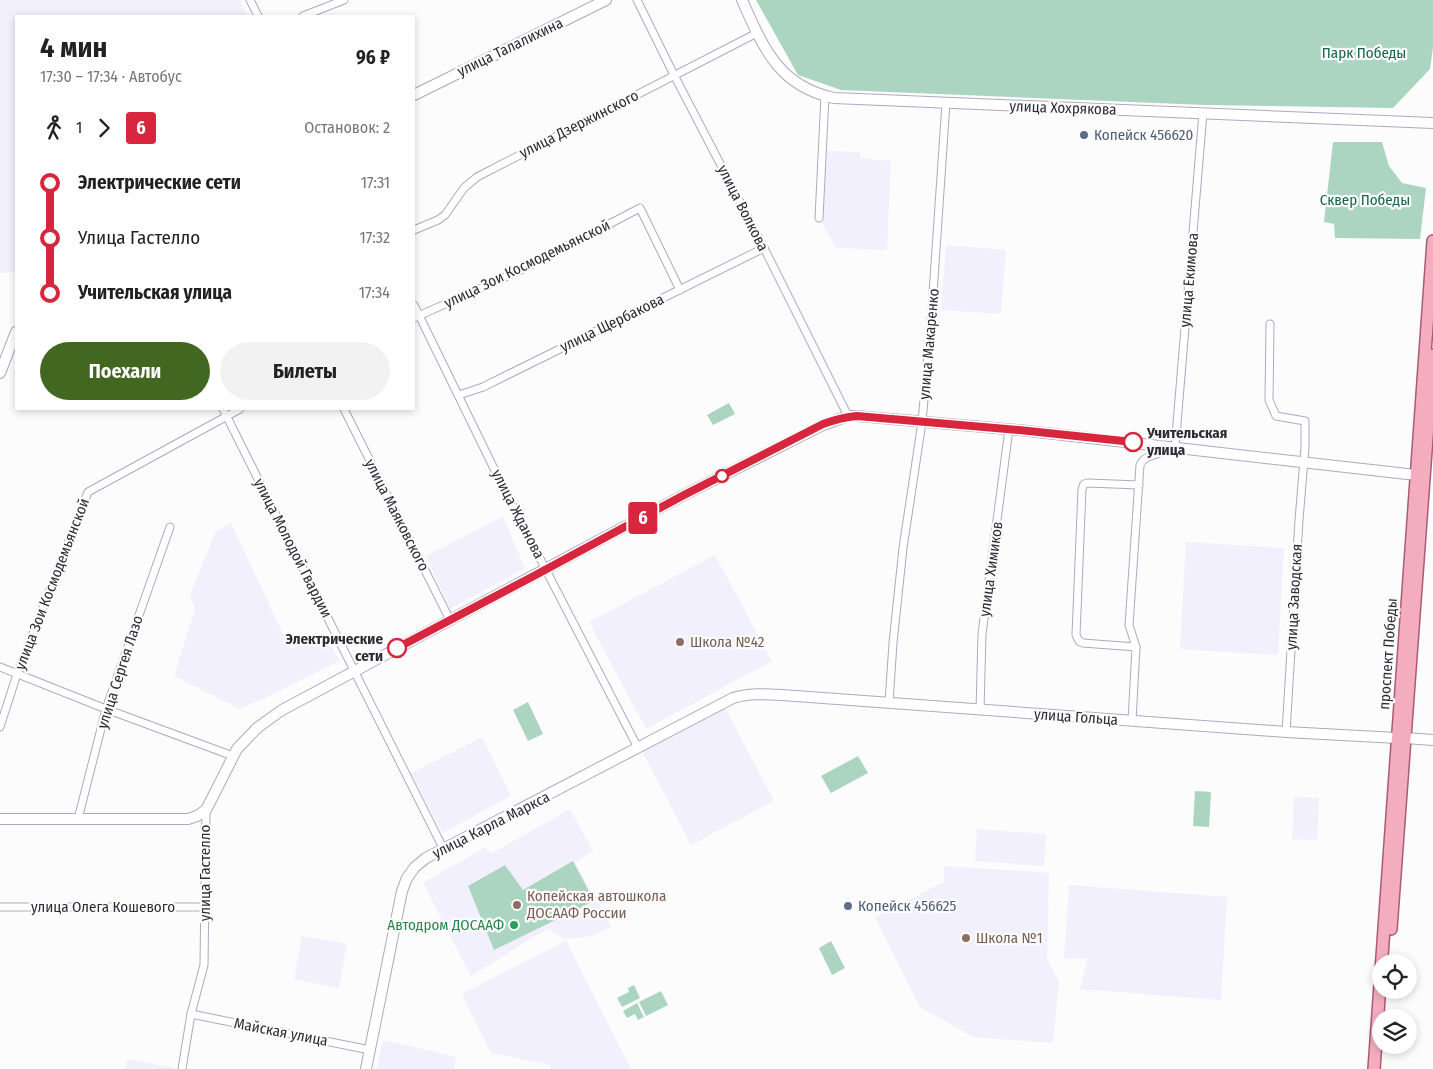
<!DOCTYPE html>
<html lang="ru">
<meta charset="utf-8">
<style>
body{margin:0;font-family:"Fira Sans Condensed",sans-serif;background:#f2f2f2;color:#222;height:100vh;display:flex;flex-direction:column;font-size:19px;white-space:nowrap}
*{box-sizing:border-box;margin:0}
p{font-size:16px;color:#767676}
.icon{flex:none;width:28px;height:28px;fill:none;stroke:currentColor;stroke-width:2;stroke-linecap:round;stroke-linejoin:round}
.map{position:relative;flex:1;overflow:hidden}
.details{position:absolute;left:15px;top:15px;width:400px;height:395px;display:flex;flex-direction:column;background:#fff;border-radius:0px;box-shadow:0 2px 8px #0003}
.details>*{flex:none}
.badge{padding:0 10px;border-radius:4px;font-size:18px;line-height:32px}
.controls{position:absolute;left:1372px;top:954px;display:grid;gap:10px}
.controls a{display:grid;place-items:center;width:45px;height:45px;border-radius:50%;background:#fff;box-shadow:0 2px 8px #0003;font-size:25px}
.map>.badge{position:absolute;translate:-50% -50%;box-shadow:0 0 0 2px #fff}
.legs{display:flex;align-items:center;gap:8px;height:55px;padding:0 25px;font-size:16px}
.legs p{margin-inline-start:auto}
.summary{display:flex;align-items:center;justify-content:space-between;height:85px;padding:0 25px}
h1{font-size:28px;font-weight:700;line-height:38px}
.primary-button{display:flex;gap:10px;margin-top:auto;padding:10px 25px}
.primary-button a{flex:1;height:58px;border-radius:30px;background:#416721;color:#fff;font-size:20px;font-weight:700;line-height:58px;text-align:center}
.primary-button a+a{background:#f2f2f2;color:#222}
ul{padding:0 25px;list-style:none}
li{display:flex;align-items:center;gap:18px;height:55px;font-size:19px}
li i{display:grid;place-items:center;width:8px;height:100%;margin:0 6px;background:currentColor}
li i::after{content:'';width:12px;height:12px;margin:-6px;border:4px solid;border-radius:50%;background:#fff}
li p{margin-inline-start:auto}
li:first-child i{background:linear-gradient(#0000 50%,currentColor 0)}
li:last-child i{background:linear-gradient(currentColor 50%,#0000 0)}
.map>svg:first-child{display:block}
</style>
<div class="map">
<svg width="1433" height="1069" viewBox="0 0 1433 1069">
<rect width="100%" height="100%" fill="#fcfcfc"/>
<g fill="#f1f0fc">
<path d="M0,0H239L247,16H16V272L0,273Z"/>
<path d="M827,151L860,152V158L891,161L887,250L836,248L822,223Z"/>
<path d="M946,245L1006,250L1001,314L941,310Z"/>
<path d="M503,517L525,568L450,609L426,556Z"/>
<path d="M231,523L290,649L326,635L339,661L265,698L240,709L174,676L195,609L190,595L216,531Z"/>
<path d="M1186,542L1284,548L1278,655L1180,649Z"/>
<path d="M715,555L772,661L646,729L589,622Z"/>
<path d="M725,708L774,801L691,845L642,751Z"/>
<path d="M482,737L511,796L442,833L411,773Z"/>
<path d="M1294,797L1319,798L1317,840L1292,839Z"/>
<path d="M570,809L593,851L575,862L611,927L593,936L565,939L547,929L471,976L423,883L486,847L490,854Z"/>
<path d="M977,829L1046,834L1044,866L975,861Z"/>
<path d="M944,866L1049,873L1047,959L1059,982L1053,1043L973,1037L920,1007L875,917L944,882Z"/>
<path d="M1069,885L1227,897L1221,1000L1080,989L1088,958L1064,959Z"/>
<path d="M302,936L347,944L339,988L294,979Z"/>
<path d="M566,941L631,1069H551L550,1065L491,1053L462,994Z"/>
<path d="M383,1040L456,1057L454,1069H377Z"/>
<path d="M127,1059L175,1068V1069H125Z"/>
</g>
<g fill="#abd5c1">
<path d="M756,0H1433V47L1430,69L1393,108L1205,105L841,90L798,75Z"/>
<path d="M1333,142H1382L1389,166L1402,183L1426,188L1420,239L1335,238L1334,224L1324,222Z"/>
<path d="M729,403L735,414L713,425L707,415Z"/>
<path d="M528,702L543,734L528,741L513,710Z"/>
<path d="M858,756L868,773L831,793L821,776Z"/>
<path d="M1195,791L1211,792L1209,827L1193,826Z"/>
<path d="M573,861L594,901L494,950L468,886L505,865L523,890Z"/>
<path d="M831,941L845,968L832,975L819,948Z"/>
<path d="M634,985L640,998L622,1007L617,998L629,992L628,988Z"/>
<path d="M661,991L668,1005L646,1016L639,1002Z"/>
<path d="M637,1003L644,1017L638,1020L635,1014L627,1018L623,1011Z"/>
</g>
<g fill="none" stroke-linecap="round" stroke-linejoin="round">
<defs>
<g id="street">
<path d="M250,0L258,16"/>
<path d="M637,0L674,75L764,248L848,416"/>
<path d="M303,16L344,0"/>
<path d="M819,218L825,96"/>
<path d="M414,230L438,220L445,215L464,188L477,177L757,33"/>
<path d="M414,305L502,485L638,748"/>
<path d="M414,318L523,269L640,208L680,290"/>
<path d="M1270,324L1269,400L1276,416L1305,421V447L1299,520L1286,732"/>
<path d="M459,395L483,387L764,248"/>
<path d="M223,409L443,848"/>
<path d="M344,409L450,620"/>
<path d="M1175,447L1203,113"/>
<path d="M1136,647L1083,643L1079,641L1076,635L1082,489L1084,484L1088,483L1139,485"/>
<path d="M0,667L106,709L233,756"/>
<path d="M889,703L893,643L903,548L922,422L932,308L946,103"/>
<path d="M980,710L982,634L1009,429"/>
<path d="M1132,721L1136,647L1129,625L1140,465C1144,456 1154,455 1163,452L1165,446"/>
<path d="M0,727L17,674L88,492L240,409"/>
<path d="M78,819L106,709L170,527"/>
<path d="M0,907H205"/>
<path d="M191,1014L370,1050"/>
<path d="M182,1069L191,1014L204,965L206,810"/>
</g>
<g id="secondary">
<path d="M742,0C763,47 778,86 834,98L1433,123"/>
<path d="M414,95L606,0"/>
<path d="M0,373L16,332"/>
<path d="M1405,738L1433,740"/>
<path d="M0,819H188L197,816L206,810L237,749L257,728L282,710L684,495L823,425L848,416H857L1019,430L1416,475"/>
<path d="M366,1069L402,891L407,878L415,867L426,858L733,698C749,693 765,694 782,695L1286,732L1397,738"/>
</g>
<g id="primary">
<path d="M1391,929L1433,355"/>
<path d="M1374,1069L1433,241"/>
</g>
</defs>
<use href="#street" stroke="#acaac0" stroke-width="9"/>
<use href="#secondary" stroke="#acaac0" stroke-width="12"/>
<use href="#primary" stroke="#a95c73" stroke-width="14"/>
<use href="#street" stroke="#fff" stroke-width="7"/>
<use href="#secondary" stroke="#fff" stroke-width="10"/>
<use href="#primary" stroke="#f4adbf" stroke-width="11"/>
</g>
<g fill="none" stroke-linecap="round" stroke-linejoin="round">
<defs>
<path id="line-1" d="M397,648L530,578L684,495L823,424C834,420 845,417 857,416L1019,430L1133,442"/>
</defs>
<use href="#line-1" stroke="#fff" stroke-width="11"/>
<use href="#line-1" stroke="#d7263d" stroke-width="8"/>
</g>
<g fill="#5c6f8a" stroke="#fcfcfc" stroke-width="2">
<circle cx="1084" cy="135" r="5"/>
<circle cx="848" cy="906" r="5"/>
</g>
<g fill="#fff" stroke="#d7263d" stroke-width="2.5">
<circle cx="1133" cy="442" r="9"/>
<circle cx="722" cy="476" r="6"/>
<circle cx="397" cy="648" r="9"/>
</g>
<g fill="#8d6e63" stroke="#fcfcfc" stroke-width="2">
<circle cx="680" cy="642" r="5"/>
<circle cx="517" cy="905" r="5"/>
<circle cx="966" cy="938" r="5"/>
</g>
<circle fill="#2e9e5b" stroke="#fcfcfc" stroke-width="2" cx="514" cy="925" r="5"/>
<g text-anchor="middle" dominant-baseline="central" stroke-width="4.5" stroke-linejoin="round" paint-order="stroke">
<g font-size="15" fill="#2d2c35" stroke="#fcfcfc">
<text transform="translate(510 47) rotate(-26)">улица Талалихина</text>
<text transform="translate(1063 108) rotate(2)">улица Хохрякова</text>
<text transform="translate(579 124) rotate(-27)">улица Дзержинского</text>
<text transform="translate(743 208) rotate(63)">улица Волкова</text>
<text transform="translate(527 264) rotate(-26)">улица Зои Космодемьянской</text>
<text transform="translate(1189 280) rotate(-85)">улица Екимова</text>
<text transform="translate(612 323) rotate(-26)">улица Щербакова</text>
<text transform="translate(929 344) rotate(-85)">улица Макаренко</text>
<text transform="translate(518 514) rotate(63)">улица Жданова</text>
<text transform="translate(397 515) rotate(63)">улица Маяковского</text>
<text transform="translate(293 548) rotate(63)">улица Молодой Гвардии</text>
<text transform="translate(991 569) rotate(-82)">улица Химиков</text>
<text transform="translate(52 584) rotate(-69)">улица Зои Космодемьянской</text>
<text transform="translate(1294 597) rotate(-87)">улица Заводская</text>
<text transform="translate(1388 654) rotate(-86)">проспект Победы</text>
<text transform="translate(120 672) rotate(-72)">улица Сергея Лазо</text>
<text transform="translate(1076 717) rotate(4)">улица Гольца</text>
<text transform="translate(491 825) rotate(-27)">улица Карла Маркса</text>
<text transform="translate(205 873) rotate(-90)">улица Гастелло</text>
<text x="103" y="907">улица Олега Кошевого</text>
<text transform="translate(281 1032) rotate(11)">Майская улица</text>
</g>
<g font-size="15" fill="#136649" stroke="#fcfcfc">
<text x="1364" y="53">Парк Победы</text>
<text x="1365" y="200">Сквер Победы</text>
</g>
<g font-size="15" fill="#4e5e75" stroke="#fcfcfc" text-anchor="start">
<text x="1094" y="135">Копейск 456620</text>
<text x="858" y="906">Копейск 456625</text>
</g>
<g font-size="15" font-weight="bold" fill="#2d2c35" stroke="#fcfcfc" text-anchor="start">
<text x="1147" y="433">Учительская<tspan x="1147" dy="17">улица</tspan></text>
<text x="383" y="639" text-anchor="end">Электрические<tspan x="383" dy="17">сети</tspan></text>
</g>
<g font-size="15" fill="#785e54" stroke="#fcfcfc" text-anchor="start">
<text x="690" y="642">Школа №42</text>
<text x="527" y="896">Копейская автошкола<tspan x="527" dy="17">ДОСААФ России</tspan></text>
<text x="976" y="938">Школа №1</text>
</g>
<g font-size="15" fill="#27864d" stroke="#fcfcfc" text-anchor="end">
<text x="504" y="925">Автодром ДОСААФ</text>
</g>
</g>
</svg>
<div class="controls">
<a><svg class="icon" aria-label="locate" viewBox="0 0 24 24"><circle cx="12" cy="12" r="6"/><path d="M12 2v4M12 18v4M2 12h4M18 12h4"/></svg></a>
<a><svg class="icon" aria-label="layers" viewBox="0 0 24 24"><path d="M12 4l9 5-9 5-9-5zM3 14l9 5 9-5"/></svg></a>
</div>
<b class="badge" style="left:643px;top:518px;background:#d7263d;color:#fff">6</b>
<section class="details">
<div class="summary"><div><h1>4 мин</h1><p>17:30 – 17:34 · Автобус</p></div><b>96 ₽</b></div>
<div class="legs"><svg class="icon" aria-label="walk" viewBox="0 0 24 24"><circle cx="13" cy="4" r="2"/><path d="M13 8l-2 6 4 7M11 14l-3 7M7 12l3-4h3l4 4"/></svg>1<svg class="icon" aria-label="forward" viewBox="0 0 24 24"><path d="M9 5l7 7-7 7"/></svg><b class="badge" style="background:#d7263d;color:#fff">6</b><p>Остановок: 2</p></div>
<ul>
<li><i style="color:#d7263d"></i><b>Электрические сети</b><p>17:31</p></li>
<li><i style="color:#d7263d"></i><span>Улица Гастелло</span><p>17:32</p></li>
<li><i style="color:#d7263d"></i><b>Учительская улица</b><p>17:34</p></li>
</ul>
<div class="primary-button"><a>Поехали</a><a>Билеты</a></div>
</section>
</div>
